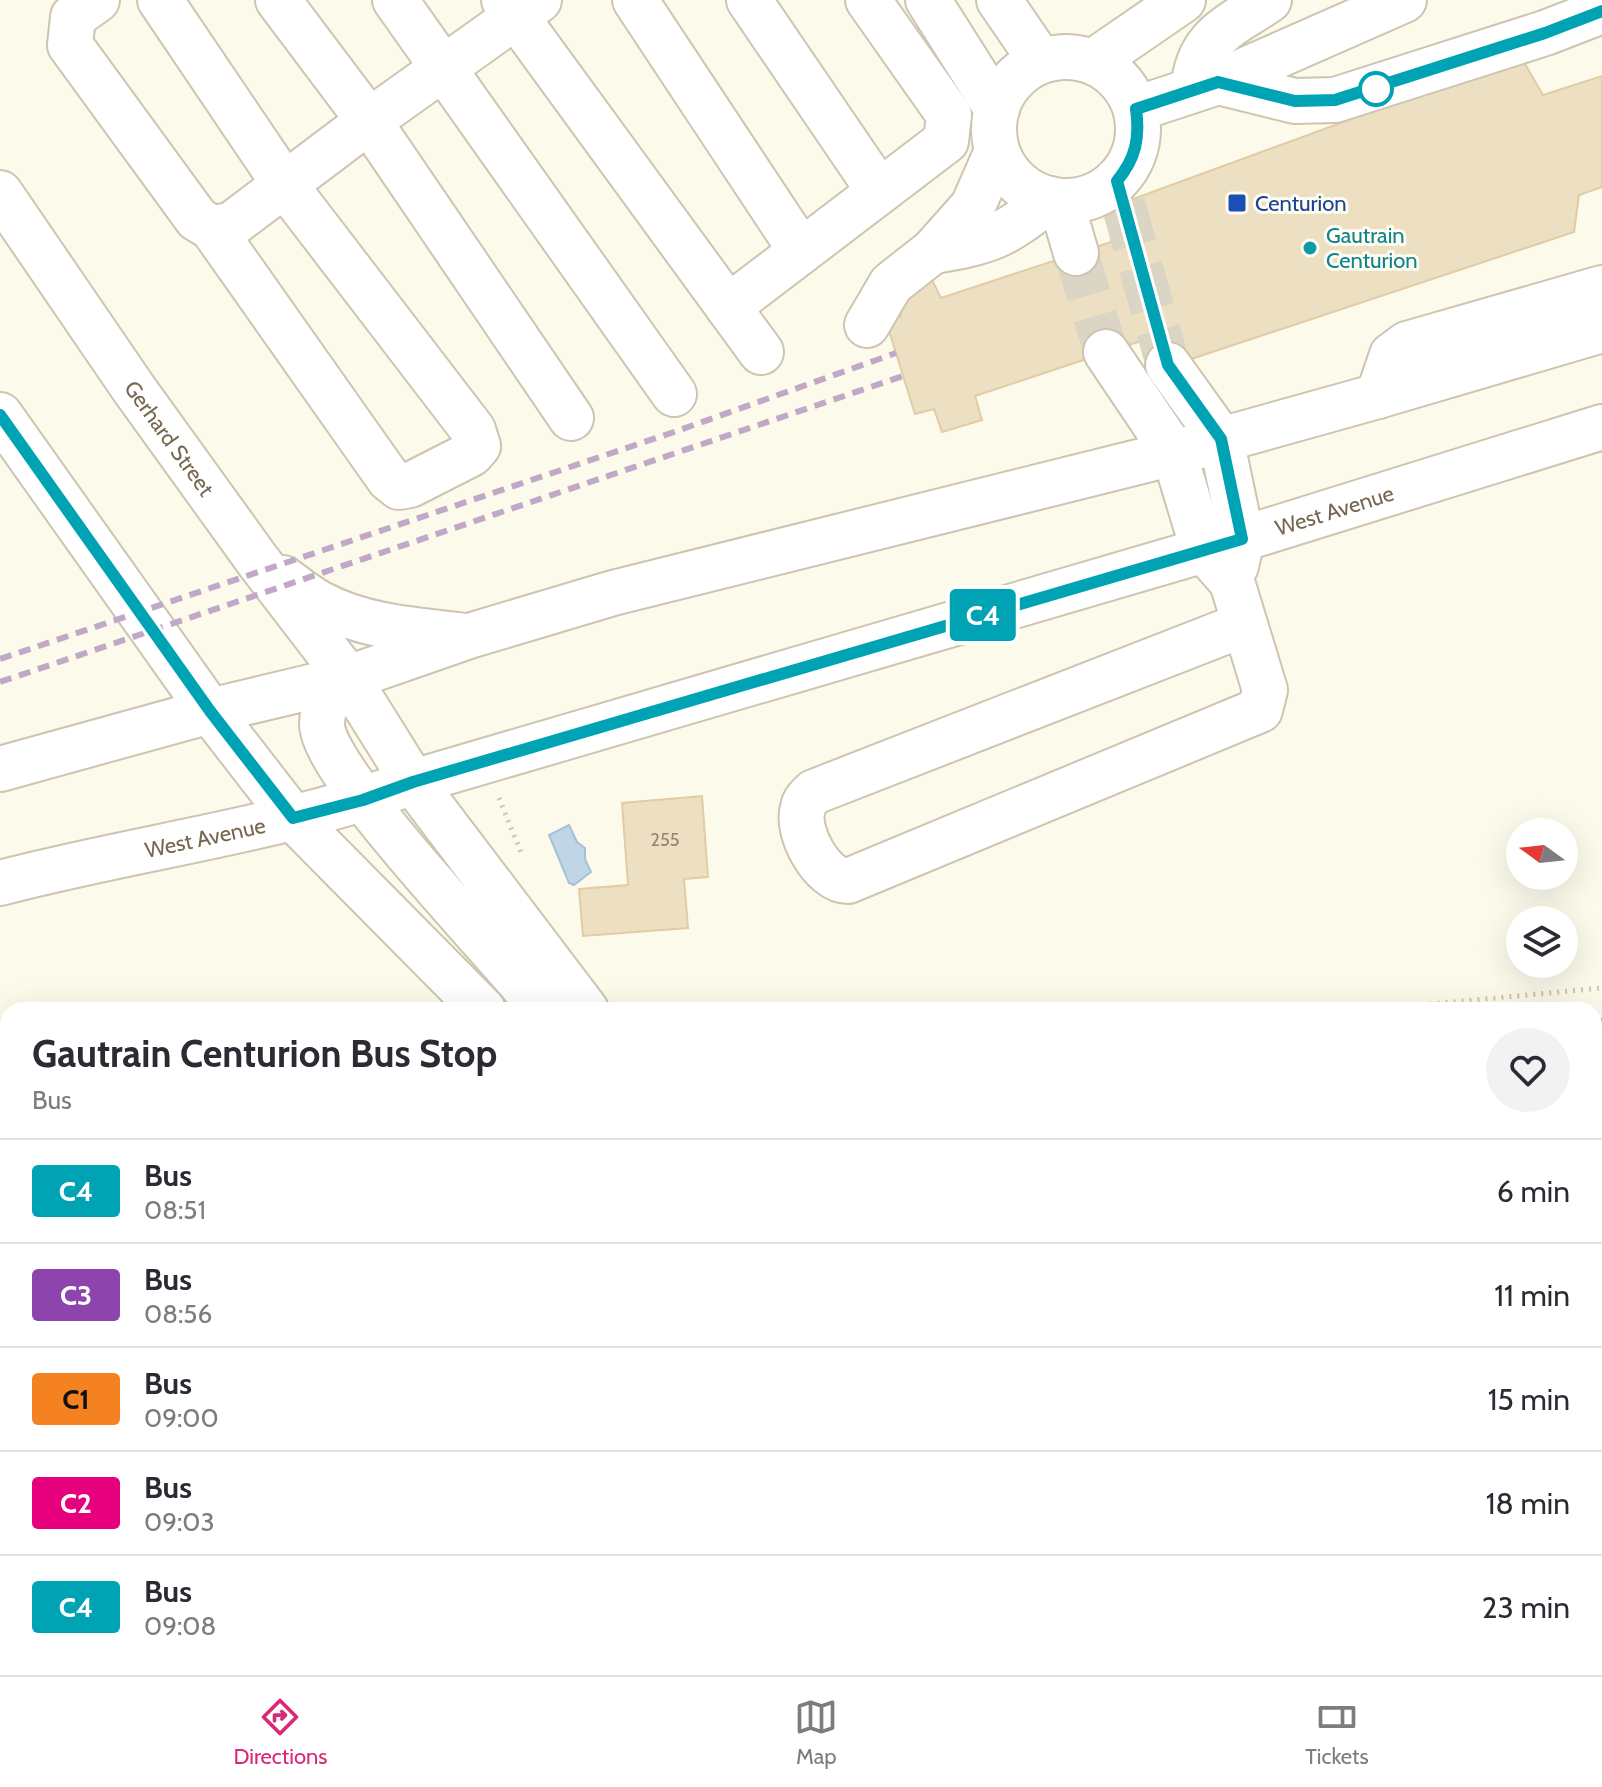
<!DOCTYPE html>
<style>
body{margin:0;font-family:Cabin,sans-serif;background:#f2f2f3;color:#2b2b33;height:100vh;display:flex;flex-direction:column;font-size:30px;white-space:nowrap}
*{box-sizing:border-box;margin:0}
p{font-size:26px;color:#7c7c81}
.icon{flex:none;width:44px;height:44px;fill:none;stroke:currentColor;stroke-width:2;stroke-linecap:round;stroke-linejoin:round}
.map{position:relative;flex:1;overflow:hidden}
.panel{position:absolute;left:0px;top:1002px;width:1602px;height:674px;display:flex;flex-direction:column;background:#fff;border-radius:24px 24px 0 0;box-shadow:0 8px 32px #0002}
.panel>*{flex:none}
.badge{padding:0 16px;border-radius:6px;font-size:28px;line-height:52px}
.needle{width:52px;rotate:285deg}
.tools{position:absolute;left:1506px;top:818px;display:grid;gap:16px}
.tools a{display:grid;place-items:center;width:72px;height:72px;border-radius:50%;background:#fff;box-shadow:0 8px 32px #0002;font-size:40px}
.map>.badge{position:absolute;translate:-50% -50%;box-shadow:0 0 0 4px #fff}
.round{display:grid;place-items:center;flex:none;width:84px;height:84px;border-radius:42px;background:#f2f2f3}
.head{display:flex;align-items:center;justify-content:space-between;height:136px;padding:0 32px}
h1{font-size:38px;font-weight:700;line-height:60px}
ul{padding:0;list-style:none}
li{display:flex;align-items:center;gap:24px;height:104px;padding:0 32px;border-top:2px solid #e1e1e2}
li div{flex:1}
li b{display:block;font-size:30px}
li em{font-style:normal}
li .badge{min-width:88px;font-weight:700;text-align:center}
.tab-bar{display:flex;justify-content:space-around;align-items:center;height:112px;border-top:2px solid #e1e1e2;background:#fff;font-size:22px;color:#7c7c81}
.tab-bar a{display:grid;justify-items:center;gap:4px}
.tab-bar .on{color:#db2777}
.map>svg:first-child{display:block}
</style>
<div class="map">
<svg width="1602" height="1675" viewBox="0 0 1602 1675">
<rect width="100%" height="100%" fill="#fcfaeb"/>
<g fill="#c0d5e5" stroke="#a6c2d6" stroke-width="2">
<path d="M569,825L577,842L585,848V859L591,872L574,885L569,883L549,835Z"/>
<path d="M1602,1019V1675H1202L1196,1668H1594V1022Z"/>
</g>
<g fill="none" stroke-linecap="round" stroke-linejoin="round">
<path stroke="#c0d5e5" stroke-width="66" d="M826,1675L833,1668"/>
</g>
<g fill="#eddfc2" stroke="#e1cca5" stroke-width="2">
<path d="M1521,57L1543,95L1602,76V187L1579,195L1574,232L1170,366L1141,341L975,396L982,420L942,432L934,409L915,414L886,321L901,316L893,293L932,280L941,298L1111,242L1114,206Z"/>
<path d="M702,796L708,877L684,879L688,928L583,936L579,889L628,885L622,803Z"/>
</g>
<g fill="none" stroke-linecap="round" stroke-linejoin="round">
<g stroke="#dad5c4" stroke-width="44" stroke-dasharray="44 22" stroke-linecap="butt">
<path d="M1123,203L1168,365"/>
<path d="M1076,253L1106,352"/>
</g>
<defs>
<g id="minor">
<path d="M97,0L73,17L70,45L197,219L212,228L389,479L399,487L410,485L471,454L478,446L473,430L285,185L160,0"/>
<path d="M278,0L369,121L571,418"/>
<path d="M395,0L674,394"/>
<path d="M504,0L761,352"/>
<path d="M635,0L801,251"/>
<path d="M749,0L879,191"/>
<path d="M928,0L997,109"/>
<path d="M999,0L1040,60"/>
<path d="M1103,55L1183,0"/>
<circle cx="1066" cy="129" r="72"/>
<path d="M1218,82L1295,101L1335,100L1545,33L1602,11"/>
<path d="M1193,90C1198,36 1228,28 1269,0"/>
<path d="M1136,109L1218,82L1404,0"/>
<path id="s1" d="M0,193L134,389L258,561L348,678L413,782L586,1010"/>
<path d="M1061,202L1076,253"/>
<path d="M212,228L231,225L369,121L539,0"/>
<path d="M933,251C989,242 1006,236 1050,199"/>
<path d="M728,307L946,141L949,115L868,0"/>
<path d="M867,325L891,284L933,251L973,206L997,151"/>
<path d="M1106,352L1174,453L1203,549L1232,582L1265,690L1260,710L848,881C822,881 795,831 803,808C804,801 809,797 814,792L1245,624"/>
<path d="M1168,365L1221,439L1242,539L1236,566"/>
<path d="M1378,396L1392,355L1407,344L1602,288"/>
<path d="M0,415L210,711L293,818L483,1010"/>
<path d="M283,578C294,586 306,596 319,603C361,626 411,630 458,635"/>
<path d="M348,678C335,693 322,703 322,724C322,773 505,960 543,1010"/>
<path d="M0,769L210,711L348,678L469,636L613,593L1174,453L1378,396L1602,330"/>
<path id="s2" d="M0,883C137,847 280,830 413,782L1242,539L1602,427"/>
<path d="M1118,1668L1124,1675"/>
</g>
</defs>
<use href="#minor" stroke="#cdc5b1" stroke-width="48"/>
<g stroke="#d5c5a6" stroke-width="5" stroke-dasharray="2 6" stroke-linecap="butt">
<path d="M499,798L522,855"/>
<path d="M1366,1010L1602,988"/>
<path d="M1168,1668L1174,1675"/>
</g>
<use href="#minor" stroke="#fff" stroke-width="44"/>
<g stroke="#c0a8c6" stroke-width="6" stroke-dasharray="12 8" stroke-linecap="butt">
<path d="M0,659L674,432L896,353"/>
<path d="M0,682L903,376"/>
</g>
</g>
<g fill="none" stroke-linecap="round" stroke-linejoin="round">
<defs>
<path id="line" d="M0,415L210,711L293,818L363,800L413,782L1242,539L1221,439L1168,365L1117,181C1136,158 1140,138 1136,109L1218,82L1295,101L1335,100L1545,33L1602,11"/>
</defs>
<use href="#line" stroke="#fff" stroke-width="18"/>
<use href="#line" stroke="#00a3b4" stroke-width="12"/>
</g>
<circle fill="#fff" stroke="#00a3b4" stroke-width="4" cx="1376" cy="89" r="16"/>
<rect fill="#1a4fb4" stroke="#fefcf1" stroke-width="3" x="1227" y="193" width="20" height="20" rx="4"/>
<circle fill="#0f9aa8" stroke="#fefcf1" stroke-width="3" cx="1310" cy="248" r="8"/>
<g text-anchor="middle" dominant-baseline="central" stroke-width="6" stroke-linejoin="round" paint-order="stroke">
<g font-size="18" fill="#94856c">
<text x="665" y="840">255</text>
</g>
<g font-size="22" fill="#164399" stroke="#fefcf1" text-anchor="start">
<text x="1255" y="203">Centurion</text>
</g>
<g font-size="22" fill="#0d838f" stroke="#fefcf1" text-anchor="start">
<text x="1326" y="235">Gautrain<tspan x="1326" dy="25">Centurion</tspan></text>
</g>
<g font-size="22" fill="#76674f" stroke="#fefcf1">
<text stroke="none"><textPath href="#s1" startOffset="298">Gerhard Street</textPath></text>
<text stroke="none"><textPath href="#s2" startOffset="1386">West Avenue</textPath></text>
<text stroke="none"><textPath href="#s2" startOffset="210">West Avenue</textPath></text>
</g>
</g>
</svg>
<div class="tools">
<a><svg class="needle" viewBox="-14 -14 28 28"><path d="M0-13l5 13h-10z" fill="#e53935"/><path d="M0 13l5-13h-10z" fill="#7c7c81"/></svg></a>
<a><svg class="icon" aria-label="layers" viewBox="0 0 24 24"><path d="M12 4l9 5-9 5-9-5zM3 14l9 5 9-5"/></svg></a>
</div>
<b class="badge" style="left:983px;top:615px;background:#00a3b4;color:#fff">C4</b>
<section class="panel">
<div class="head"><div><h1>Gautrain Centurion Bus Stop</h1><p>Bus</p></div><a class="round"><svg class="icon" aria-label="heart" viewBox="0 0 24 24"><path d="M12 20l-8-8c-3-5 5-10 8-4 3-6 11-1 8 4z"/></svg></a></div>
<ul>
<li><span class="badge" style="background:#00a3b4;color:#fff">C4</span><div><b>Bus</b><p>08:51</p></div><em>6 min</em></li>
<li><span class="badge" style="background:#8e44ad;color:#fff">C3</span><div><b>Bus</b><p>08:56</p></div><em>11 min</em></li>
<li><span class="badge" style="background:#f58220;color:#111">C1</span><div><b>Bus</b><p>09:00</p></div><em>15 min</em></li>
<li><span class="badge" style="background:#e6007e;color:#fff">C2</span><div><b>Bus</b><p>09:03</p></div><em>18 min</em></li>
<li><span class="badge" style="background:#00a3b4;color:#fff">C4</span><div><b>Bus</b><p>09:08</p></div><em>23 min</em></li>
</ul>
</section>
</div>
<nav class="tab-bar">
<a class="on"><svg class="icon" aria-label="directions" viewBox="0 0 24 24"><path d="M12 3l9 9-9 9-9-9zM9 14v-3h6M13 9l2 2-2 2"/></svg>Directions</a>
<a><svg class="icon" aria-label="map" viewBox="0 0 24 24"><path d="M3 6l6-2 6 2 6-2v14l-6 2-6-2-6 2zM9 4v14M15 6v14"/></svg>Map</a>
<a><svg class="icon" aria-label="tickets" viewBox="0 0 24 24"><path d="M3 7h18v10H3zM15 7v10"/></svg>Tickets</a>
</nav>
